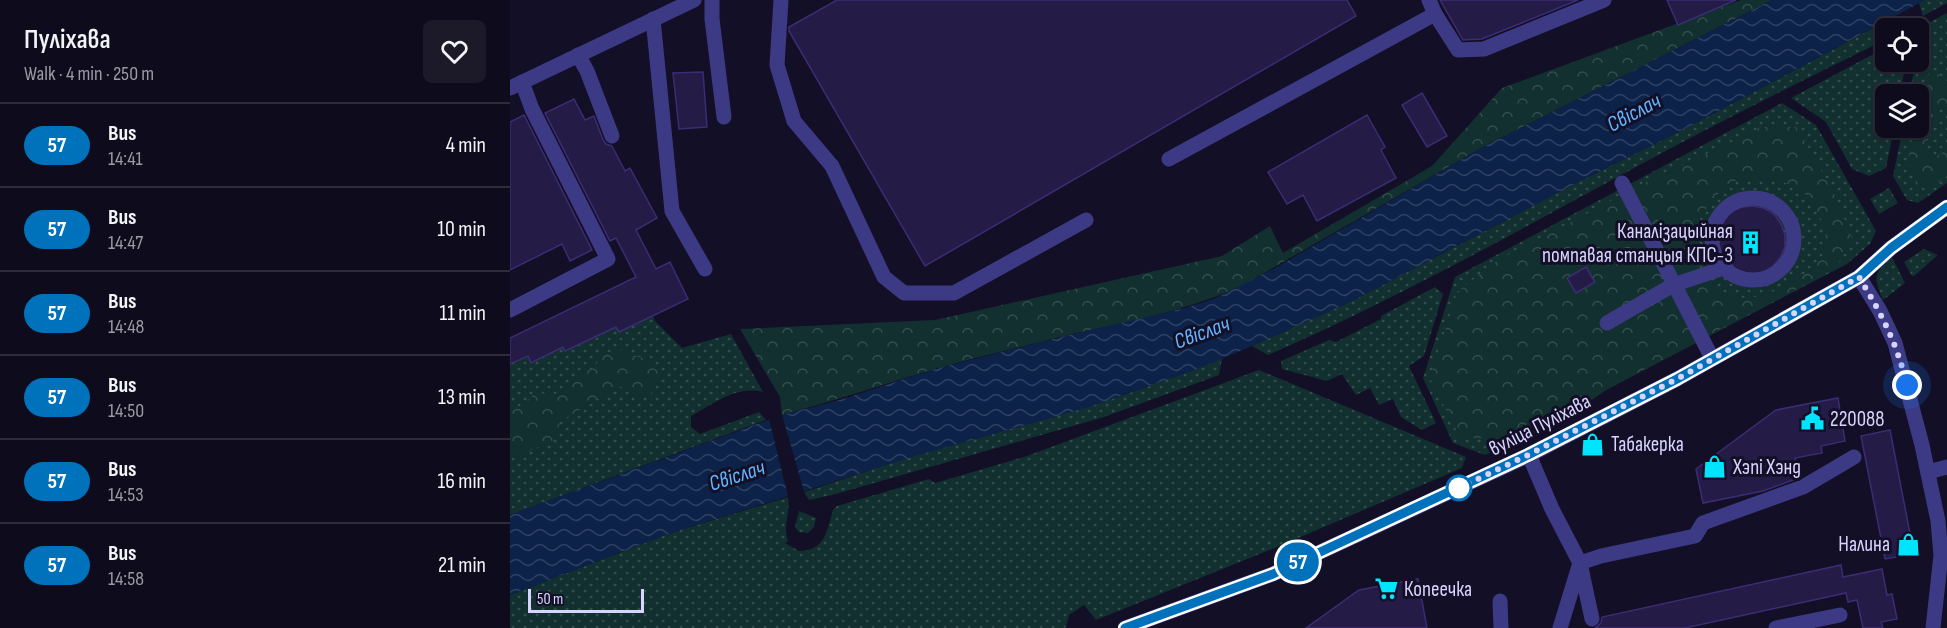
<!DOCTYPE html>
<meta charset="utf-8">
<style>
body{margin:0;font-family:"Sofia Sans Condensed",sans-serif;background:#1c1929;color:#f1f3f6;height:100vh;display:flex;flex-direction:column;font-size:22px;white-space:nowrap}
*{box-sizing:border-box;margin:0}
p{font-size:20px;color:#9b9ba3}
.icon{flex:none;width:33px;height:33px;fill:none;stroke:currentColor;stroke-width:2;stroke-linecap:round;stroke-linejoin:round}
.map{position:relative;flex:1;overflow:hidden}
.sheet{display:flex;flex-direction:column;background:#0e0b1c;width:510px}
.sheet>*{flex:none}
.badge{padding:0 12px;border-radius:20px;font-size:21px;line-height:39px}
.controls{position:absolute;left:1365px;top:18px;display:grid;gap:12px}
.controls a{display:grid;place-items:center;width:54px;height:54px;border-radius:9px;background:#0e0b1c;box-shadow:0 2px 4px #0004,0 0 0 2px #2e2b3b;font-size:30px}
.scale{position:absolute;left:18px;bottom:15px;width:116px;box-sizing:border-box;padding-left:6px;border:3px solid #d9d4ff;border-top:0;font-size:16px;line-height:21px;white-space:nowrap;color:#d9d4ff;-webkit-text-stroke:4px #130f26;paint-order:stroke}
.you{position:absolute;width:30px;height:30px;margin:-15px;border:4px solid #fff;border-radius:50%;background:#1a73e8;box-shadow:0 0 0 9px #1a73e833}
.map>.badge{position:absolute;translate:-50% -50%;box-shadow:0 0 0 3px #fff}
.round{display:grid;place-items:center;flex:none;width:63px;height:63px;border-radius:9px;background:#1c1929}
.headline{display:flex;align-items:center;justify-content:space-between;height:102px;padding:0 24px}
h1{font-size:28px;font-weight:600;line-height:45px}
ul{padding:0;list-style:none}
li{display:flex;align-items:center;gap:18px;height:84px;padding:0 24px;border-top:2px solid #2e2b3b}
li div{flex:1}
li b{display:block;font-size:22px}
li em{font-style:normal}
li .badge{min-width:66px;font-weight:700;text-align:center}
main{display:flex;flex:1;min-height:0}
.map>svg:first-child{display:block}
</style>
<main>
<section class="sheet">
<div class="headline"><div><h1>Пуліхава</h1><p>Walk · 4 min · 250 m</p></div><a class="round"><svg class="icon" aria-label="heart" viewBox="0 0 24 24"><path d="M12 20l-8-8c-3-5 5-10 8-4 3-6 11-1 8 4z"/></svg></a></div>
<ul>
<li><span class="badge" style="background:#0072bc;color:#fff">57</span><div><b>Bus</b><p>14:41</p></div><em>4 min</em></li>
<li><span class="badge" style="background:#0072bc;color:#fff">57</span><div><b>Bus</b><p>14:47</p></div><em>10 min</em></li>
<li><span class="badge" style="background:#0072bc;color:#fff">57</span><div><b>Bus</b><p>14:48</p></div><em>11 min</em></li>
<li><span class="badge" style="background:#0072bc;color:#fff">57</span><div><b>Bus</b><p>14:50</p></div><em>13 min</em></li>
<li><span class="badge" style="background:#0072bc;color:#fff">57</span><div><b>Bus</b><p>14:53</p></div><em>16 min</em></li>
<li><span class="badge" style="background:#0072bc;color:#fff">57</span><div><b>Bus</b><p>14:58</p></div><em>21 min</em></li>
</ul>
</section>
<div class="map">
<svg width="1437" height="628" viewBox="0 0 1437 628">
<defs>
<pattern id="grass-dots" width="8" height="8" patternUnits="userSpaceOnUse" patternTransform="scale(1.5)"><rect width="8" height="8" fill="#12302f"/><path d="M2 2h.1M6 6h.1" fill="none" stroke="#344d4e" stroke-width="1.8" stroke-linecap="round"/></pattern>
<pattern id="forest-crowns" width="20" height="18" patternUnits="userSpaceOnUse" patternTransform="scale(1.5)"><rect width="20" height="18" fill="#12302f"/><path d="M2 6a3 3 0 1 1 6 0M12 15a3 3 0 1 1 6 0" fill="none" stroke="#344d4e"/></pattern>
<pattern id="water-waves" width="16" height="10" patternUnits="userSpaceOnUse" patternTransform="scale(1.5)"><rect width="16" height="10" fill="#0c2248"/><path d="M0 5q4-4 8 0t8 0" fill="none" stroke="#2f4163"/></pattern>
</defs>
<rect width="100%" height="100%" fill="#130f26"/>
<g fill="url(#grass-dots)">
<path d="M1415,0H1437V3L1413,16L1409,3Z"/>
<path d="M1437,13V183L1408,203L1397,200L1383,176L1393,128H1408V94H1399L1406,62H1408L1409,50L1414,25Z"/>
<path d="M1382,18L1381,28H1376L1375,40C1287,83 1199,127 1113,174C997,237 880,302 758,355L742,346L844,300L1072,180L1182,125Z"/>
<path d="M1375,48L1376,62H1396L1390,94H1376V128H1384L1376,168L1359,176L1342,169L1316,122L1281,98Z"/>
<path d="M1272,103L1306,125L1366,231L1360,244L1337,264L1096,390L1044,425L975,455L943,443L913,378L945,277Z"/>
<path d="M1379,188L1388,203L1369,214L1360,199Z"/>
<path d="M1414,249L1428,255L1404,276H1402L1394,262Z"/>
<path d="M1382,257L1395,283L1373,300C1363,277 1363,274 1382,257Z"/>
<path d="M925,287L933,294L914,356L899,366L926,423L912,430L891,417L883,399L869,405L860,388L846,395L832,374L817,381L772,369L771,361L819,340L826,342L871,319V316Z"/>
<path d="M143,316L145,321L172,348L221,334L253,392C227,385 203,404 181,416V427L190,434L249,412L256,420L0,515V364L18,356L22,362L53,347L56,351L106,327L109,332Z"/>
<path d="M712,358L709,375L594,417L322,495L299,500L294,492C332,480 369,466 407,455C510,426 614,400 712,358Z"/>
<path d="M749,370L956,457L952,468L767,547L586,620L574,605L559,615L556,627L554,628H0V595L158,534L278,497C281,513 272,525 278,541L275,543L289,551C315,551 317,531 323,510L327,506L419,479L425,483L514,457Z"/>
<path d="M289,511L306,518L304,527L298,533L289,532L285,527Z"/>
</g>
<g fill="url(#forest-crowns)" fill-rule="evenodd">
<path d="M1231,0H1262L973,147L735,284C671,315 599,324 530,342C495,351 460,359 425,369C374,384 324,401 272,415L270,397L230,329L425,320L712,256L760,226L773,253L922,166L992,88Z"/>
<path d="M1419,74H1428L1437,81V106L1432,104L1428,109L1427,118L1419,130L1420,136L1413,149L1417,156L1424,158L1437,150V176C1428,182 1418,190 1407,185L1398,160L1404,128H1408L1409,107L1412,98L1419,99L1422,92L1417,86L1416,79Z"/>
<path d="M1251,127H1286C1308,163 1328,198 1342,238L1326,268L1096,390L1044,425L991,438H950L920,378L947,292L985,262L1153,173L1212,147ZM1247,178C1262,180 1284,182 1294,193C1298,198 1301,204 1305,208C1317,226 1322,250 1304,266C1299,271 1291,275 1285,279C1254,301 1213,310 1191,270C1176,242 1189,212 1210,192C1213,189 1217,184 1220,183C1228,179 1239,180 1247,178Z"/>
<path d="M113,350L119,354L137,359L153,374L141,394L125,395L109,386L51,421L42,442L0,458V399L8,408L26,393C59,395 53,395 74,370H82L94,353Z"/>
</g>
<path fill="url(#water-waves)" d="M1262,0H1415L1182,125L1072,180L844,300L742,346L685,370L576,408L405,456L158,534L0,595V515L272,415L333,399L425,369L551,337L675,308L706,298L767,267L973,147Z"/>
<path fill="#130f26" d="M272,415L295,495L279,500L259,419Z"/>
<g fill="#241b47" stroke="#3b2d73" stroke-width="1.5">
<path d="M327,0H837L846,16L415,266L279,31V27Z"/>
<path d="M930,0H1068L972,39L953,40Z"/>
<path d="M1157,0H1226L1168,25Z"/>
<path d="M193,72L197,127L169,129L163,73Z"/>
<path d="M912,93L937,136L917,147L892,105Z"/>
<path d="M64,99L75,120L84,116L93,140L96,144L102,146L115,171L120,168L147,218L126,230L146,269L160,262L178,299L109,332L106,327L55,351L53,347L21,363L18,356L0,364V338L126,277L106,238L100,241L35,113Z"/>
<path d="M14,115L82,250L60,261L52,244L0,270V122Z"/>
<path d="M857,115L875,147L871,150L886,178L807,221L793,195L777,204L758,172Z"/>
<path d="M1243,206L1254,208L1264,214L1271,224L1275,235V247L1270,258L1262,267L1252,273L1240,274L1224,269L1221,261L1213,259L1208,249L1207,239L1209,228L1214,219L1222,211L1232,207Z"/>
<path d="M1076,267L1085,282L1066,293L1057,278Z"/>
<path d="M1328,398L1335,441L1311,446L1312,453L1285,458L1288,478L1253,491L1193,503L1186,469L1266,410Z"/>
<path d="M1380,430L1404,554L1375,559L1351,436Z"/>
<path d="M1331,565L1333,577L1372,569L1377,595L1382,594L1387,619L1371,622L1373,628H1353L1347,600L1338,602L1336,593L1175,628H1085L1091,623L1092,617Z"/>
<path d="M908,579L917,628H796L849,590Z"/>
</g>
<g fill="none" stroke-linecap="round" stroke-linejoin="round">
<g stroke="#3d3a85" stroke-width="15">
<path d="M202,0V19L214,117"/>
<path d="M271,0L267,65L284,121L322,166L374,277L394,293H444L576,220"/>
<path d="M919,0L925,14"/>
<path d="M143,19L162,211L195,269"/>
<path d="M68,55L77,71L102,136"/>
<path d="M0,88L184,0"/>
<path d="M659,159L925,14L948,50L974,49L1094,0"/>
<path d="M1112,183L1202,358"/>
<circle cx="1243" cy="239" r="41"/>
<path d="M1349,277L1370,311L1385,343L1412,445L1428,521L1431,555L1423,628"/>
<path d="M0,310L98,259L22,109L12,82"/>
<path d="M1097,323L1163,285L1214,268"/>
<path d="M1019,455L1042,509L1070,563L1082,619"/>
<path d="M1418,472L1437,467"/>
<path d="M990,601L991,628"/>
<path d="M615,628L763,574L1019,455L1167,379L1349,277L1381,248L1437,207"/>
<path d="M1050,628L1070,563L1091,556L1185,536L1193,523L1293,487L1344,457"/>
<path d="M1266,628L1330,615"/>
</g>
</g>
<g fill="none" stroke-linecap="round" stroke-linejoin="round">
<defs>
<path id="line" d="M615,628L763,574L1018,455L1167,379L1349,277L1381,248L1437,207"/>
</defs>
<use href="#line" stroke="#fff" stroke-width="14"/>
<use href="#line" stroke="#0072bc" stroke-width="9"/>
<path stroke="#d9d4ff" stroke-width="6" stroke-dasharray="0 10.8" d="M949,488L1018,455L1167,379L1349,277C1372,315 1386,341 1397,385"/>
</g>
<defs>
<symbol id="building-bare" viewBox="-9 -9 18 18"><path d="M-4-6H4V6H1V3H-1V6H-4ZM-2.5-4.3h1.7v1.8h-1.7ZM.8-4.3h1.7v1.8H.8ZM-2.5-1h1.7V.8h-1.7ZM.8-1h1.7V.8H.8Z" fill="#00e5ff" stroke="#130f26" stroke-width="2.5" paint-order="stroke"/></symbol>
<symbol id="civic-bare" viewBox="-9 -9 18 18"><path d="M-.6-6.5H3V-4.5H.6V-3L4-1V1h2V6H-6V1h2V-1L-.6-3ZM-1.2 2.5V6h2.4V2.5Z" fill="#00e5ff" stroke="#130f26" stroke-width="2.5" paint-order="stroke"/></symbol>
<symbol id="shop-bare" viewBox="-9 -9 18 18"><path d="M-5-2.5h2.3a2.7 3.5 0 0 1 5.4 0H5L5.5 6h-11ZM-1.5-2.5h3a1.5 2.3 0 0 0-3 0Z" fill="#00e5ff" stroke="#130f26" stroke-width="2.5" paint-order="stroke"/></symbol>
<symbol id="supermarket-bare" viewBox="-9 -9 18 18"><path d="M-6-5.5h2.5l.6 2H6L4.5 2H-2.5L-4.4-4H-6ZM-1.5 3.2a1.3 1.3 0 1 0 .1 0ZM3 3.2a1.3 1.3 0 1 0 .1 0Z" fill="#00e5ff" stroke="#130f26" stroke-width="2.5" paint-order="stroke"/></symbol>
</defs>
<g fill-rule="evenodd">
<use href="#building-bare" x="1224" y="226" width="33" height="33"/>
<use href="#civic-bare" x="1286" y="402" width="33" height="33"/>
<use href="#shop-bare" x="1066" y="428" width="33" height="33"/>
<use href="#shop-bare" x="1188" y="450" width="33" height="33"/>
<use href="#shop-bare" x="1382" y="528" width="33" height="33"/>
<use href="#supermarket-bare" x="860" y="572" width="33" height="33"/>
</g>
<circle fill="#fff" stroke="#0072bc" stroke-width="3" cx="949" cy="488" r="12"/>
<g text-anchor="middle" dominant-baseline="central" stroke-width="6" stroke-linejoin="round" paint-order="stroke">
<g font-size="21" fill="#d9d4ff" stroke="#130f26" text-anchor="start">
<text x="1223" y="231" text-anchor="end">Каналізацыйная<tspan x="1223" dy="24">помпавая станцыя КПС-3</tspan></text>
<text x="1320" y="419">220088</text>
<text x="1101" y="444">Табакерка</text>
<text x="1223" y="467">Хэпі Хэнд</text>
<text x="1380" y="544" text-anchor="end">Налина</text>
<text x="894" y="589">Копеечка</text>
</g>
<g font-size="21" fill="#d9d4ff" stroke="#130f26">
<text transform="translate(1030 425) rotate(-27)">вуліца Пуліхава</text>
</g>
<g font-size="22" font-style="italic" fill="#62b6ff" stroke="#130f26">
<text transform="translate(1124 113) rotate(-28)">Свіслач</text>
<text transform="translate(692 333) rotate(-20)">Свіслач</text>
<text transform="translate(227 476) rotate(-18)">Свіслач</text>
</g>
</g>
</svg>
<div class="controls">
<a><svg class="icon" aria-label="locate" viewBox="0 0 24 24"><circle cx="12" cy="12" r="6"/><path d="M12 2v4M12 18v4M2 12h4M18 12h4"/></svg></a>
<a><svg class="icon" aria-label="layers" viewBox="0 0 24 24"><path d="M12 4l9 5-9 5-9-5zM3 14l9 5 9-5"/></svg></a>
</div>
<div class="scale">50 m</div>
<div class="you" style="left:1397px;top:385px"></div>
<b class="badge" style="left:788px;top:562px;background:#0072bc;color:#fff">57</b>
</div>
</main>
